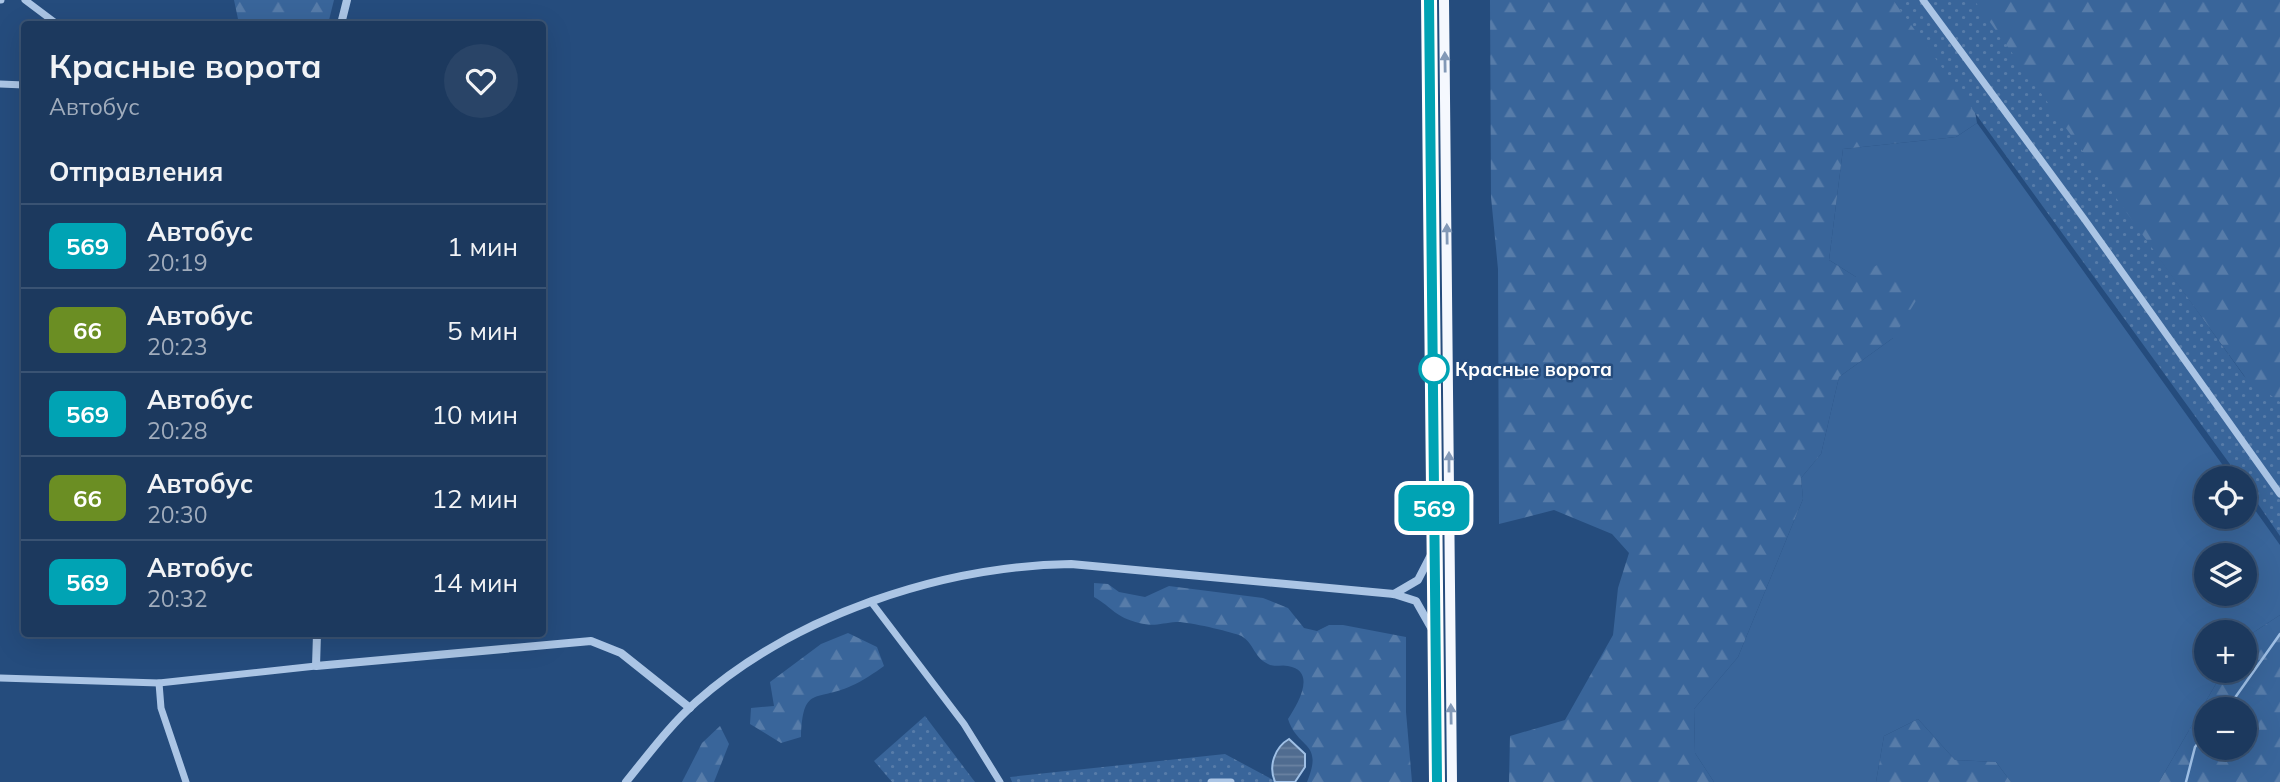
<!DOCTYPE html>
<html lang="ru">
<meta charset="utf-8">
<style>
body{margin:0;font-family:Mulish,sans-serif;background:#294467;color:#f1f3f6;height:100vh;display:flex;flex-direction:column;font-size:26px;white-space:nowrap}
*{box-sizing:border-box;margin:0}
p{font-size:23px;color:#a0acbc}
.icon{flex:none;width:38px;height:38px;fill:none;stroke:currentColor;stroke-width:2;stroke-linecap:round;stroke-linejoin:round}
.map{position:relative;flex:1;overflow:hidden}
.details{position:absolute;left:21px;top:21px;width:525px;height:616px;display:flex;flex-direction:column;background:#1c395e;border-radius:7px;box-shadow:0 7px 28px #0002,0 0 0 2px #3a5373}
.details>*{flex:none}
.badge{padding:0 14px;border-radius:10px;font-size:24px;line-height:46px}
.buttons{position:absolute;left:2194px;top:466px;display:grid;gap:14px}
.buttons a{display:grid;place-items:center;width:63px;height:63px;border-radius:50%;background:#1c395e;box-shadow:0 7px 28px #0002,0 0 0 2px #3a5373;font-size:35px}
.map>.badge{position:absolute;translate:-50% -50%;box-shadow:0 0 0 4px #fff}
h2{padding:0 28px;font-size:26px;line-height:63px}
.round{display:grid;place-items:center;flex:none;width:74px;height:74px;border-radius:37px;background:#294467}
.head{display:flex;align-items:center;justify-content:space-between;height:119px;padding:0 28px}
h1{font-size:33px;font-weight:700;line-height:52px}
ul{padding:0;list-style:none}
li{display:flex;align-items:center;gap:21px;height:84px;padding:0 28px;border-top:2px solid #3a5373}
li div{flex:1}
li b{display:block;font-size:26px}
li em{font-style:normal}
li .badge{min-width:77px;font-weight:700;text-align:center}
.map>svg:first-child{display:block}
</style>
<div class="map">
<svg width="2280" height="782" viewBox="0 0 2280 782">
<defs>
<pattern id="forest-firs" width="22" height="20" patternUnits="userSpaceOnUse" patternTransform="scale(1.75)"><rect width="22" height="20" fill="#39659a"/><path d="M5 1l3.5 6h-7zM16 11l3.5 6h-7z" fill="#577ca9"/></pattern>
<pattern id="park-dots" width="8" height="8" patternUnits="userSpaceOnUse" patternTransform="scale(1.75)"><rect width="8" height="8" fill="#39659a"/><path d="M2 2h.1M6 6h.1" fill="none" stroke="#577ca9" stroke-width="1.8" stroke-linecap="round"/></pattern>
<pattern id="water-rules" width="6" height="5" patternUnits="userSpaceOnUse" patternTransform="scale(1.75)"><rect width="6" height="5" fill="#506c90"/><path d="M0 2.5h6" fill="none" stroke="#6a82a1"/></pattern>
</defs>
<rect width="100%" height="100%" fill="#254c7d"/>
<path fill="#39659a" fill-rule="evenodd" d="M1977,123L2232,478H2207V516H2245V496L2280,545V615L2245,638V632H2207V670H2224L2159,782H2011L1996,762L1955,760L1918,719L1884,736L1876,782H1714L1695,753L1694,709L1738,657L1803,499L1801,478L1821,454L1839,377L1893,338L1856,277L1829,260L1843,149L1956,137ZM2207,555H2245V593H2207Z"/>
<g fill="url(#forest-firs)" fill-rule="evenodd">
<path d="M234,0H334L328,24H222L238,19Z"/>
<path d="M1490,0H1903L1971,89L1977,123L1956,137L1843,149L1829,260L1856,277L1884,261L1906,274L1917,299L1893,338L1839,377L1821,454L1801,478L1803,499L1738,657L1694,709L1695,753L1714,782H1509L1510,736L1565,720L1613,635L1618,588L1629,553L1612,534L1554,510L1499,524L1498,269L1491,197Z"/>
<path d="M1971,0H2280V425Z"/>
<path d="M1094,583L1108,584L1119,592L1145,597L1169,586L1263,598L1288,608L1304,628L1317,631L1329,625H1343L1406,637V712L1412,782H1307C1324,741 1298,750 1288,719C1297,705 1318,671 1288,666C1280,664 1276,668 1268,664C1253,657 1253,640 1239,635C1228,631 1186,621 1176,622C1162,623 1154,627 1139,623C1115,617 1113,608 1094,597Z"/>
<path d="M2280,615V782H2159L2224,670H2245V638ZM2207,709H2245V747H2207Z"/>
<path d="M848,633L877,647L884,666C874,673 863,681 851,686C815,702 803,685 801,737L781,743L750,724L751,708L774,706L770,682L821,644Z"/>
<path d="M1918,719L1955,760L1996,762L2011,782H1876L1884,736Z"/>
<path d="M720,726L729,744L714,782H682L702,743Z"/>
</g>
<g fill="url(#park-dots)">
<path d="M1893,0H1974L2244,376L2280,402V536L2245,485V478H2240Z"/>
<path d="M925,716L975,782H892L874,761Z"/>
<path d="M1225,754L1277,782H1012L1010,777Z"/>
</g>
<path fill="url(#water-rules)" stroke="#9fc0e6" stroke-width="2" d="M1289,739L1305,754V767L1295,782H1275C1268,766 1275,747 1289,739Z"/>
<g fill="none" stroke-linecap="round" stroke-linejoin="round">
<g stroke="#9fc0e6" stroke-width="2.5">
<path d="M2227,709L2280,634"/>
<path d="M2186,782L2195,747L2207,732"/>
</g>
<g stroke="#abc5e5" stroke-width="7">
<path d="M0,0H1"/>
<path d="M25,0L57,24"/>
<path d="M1923,0L2085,220L2280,494"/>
<path d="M0,84L24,85"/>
<path d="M872,603L964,724L1000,782"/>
<path d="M0,678L159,683L316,666"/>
<path d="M159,683L161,708L186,782"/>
<path d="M1211,782H1231"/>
</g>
<g stroke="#abc5e5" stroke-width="8">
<path d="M341,24L347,0"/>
<path d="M1394,594L1418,580L1433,551"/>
<path d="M317,634L316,666L591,641L621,653L690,708"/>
<path d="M626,782C648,755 670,725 696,702C794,615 942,566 1071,564L1394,594L1416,601L1433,631"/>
</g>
<g stroke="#f5f8fe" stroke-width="10">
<path d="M1429,0L1436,782"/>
<path d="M1444,0L1452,782"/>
</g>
</g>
<defs><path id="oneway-solid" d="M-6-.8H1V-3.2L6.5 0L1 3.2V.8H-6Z" transform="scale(1.75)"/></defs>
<g fill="#8399b7">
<use href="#oneway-solid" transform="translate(1445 62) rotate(-91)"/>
<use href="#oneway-solid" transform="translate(1447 234) rotate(-91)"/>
<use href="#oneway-solid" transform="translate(1449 462) rotate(-90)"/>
<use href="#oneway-solid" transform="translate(1451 714) rotate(-91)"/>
</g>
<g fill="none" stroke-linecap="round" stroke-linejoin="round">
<defs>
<path id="line" d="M1429,0L1437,782"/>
</defs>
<use href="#line" stroke="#fff" stroke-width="16"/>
<use href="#line" stroke="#00a3b4" stroke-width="10"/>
</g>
<circle fill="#fff" stroke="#00a3b4" stroke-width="3.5" cx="1434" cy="369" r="14"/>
<g text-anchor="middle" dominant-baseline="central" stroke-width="5" stroke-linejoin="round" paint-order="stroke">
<g font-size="19" font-weight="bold" fill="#fff" stroke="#254c7d" text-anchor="start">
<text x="1455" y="369">Красные ворота</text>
</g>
</g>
</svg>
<div class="buttons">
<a><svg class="icon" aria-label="locate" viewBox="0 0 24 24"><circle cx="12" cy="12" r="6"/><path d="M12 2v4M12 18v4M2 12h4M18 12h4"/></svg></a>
<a><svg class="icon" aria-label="layers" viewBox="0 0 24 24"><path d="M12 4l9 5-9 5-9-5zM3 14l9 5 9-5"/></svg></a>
<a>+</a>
<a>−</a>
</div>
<b class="badge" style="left:1434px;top:508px;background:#00a3b4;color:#fff">569</b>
<section class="details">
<div class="head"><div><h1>Красные ворота</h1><p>Автобус</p></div><a class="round"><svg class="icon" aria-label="heart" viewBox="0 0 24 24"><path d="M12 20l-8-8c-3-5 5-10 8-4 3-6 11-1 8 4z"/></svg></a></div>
<h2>Отправления</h2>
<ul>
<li><span class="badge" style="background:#00a3b4;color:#fff">569</span><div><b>Автобус</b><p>20:19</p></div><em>1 мин</em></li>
<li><span class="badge" style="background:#6b8e23;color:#fff">66</span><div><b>Автобус</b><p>20:23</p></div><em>5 мин</em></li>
<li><span class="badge" style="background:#00a3b4;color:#fff">569</span><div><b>Автобус</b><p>20:28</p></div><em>10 мин</em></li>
<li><span class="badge" style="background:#6b8e23;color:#fff">66</span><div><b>Автобус</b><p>20:30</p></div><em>12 мин</em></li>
<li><span class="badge" style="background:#00a3b4;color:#fff">569</span><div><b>Автобус</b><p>20:32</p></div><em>14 мин</em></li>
</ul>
</section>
</div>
